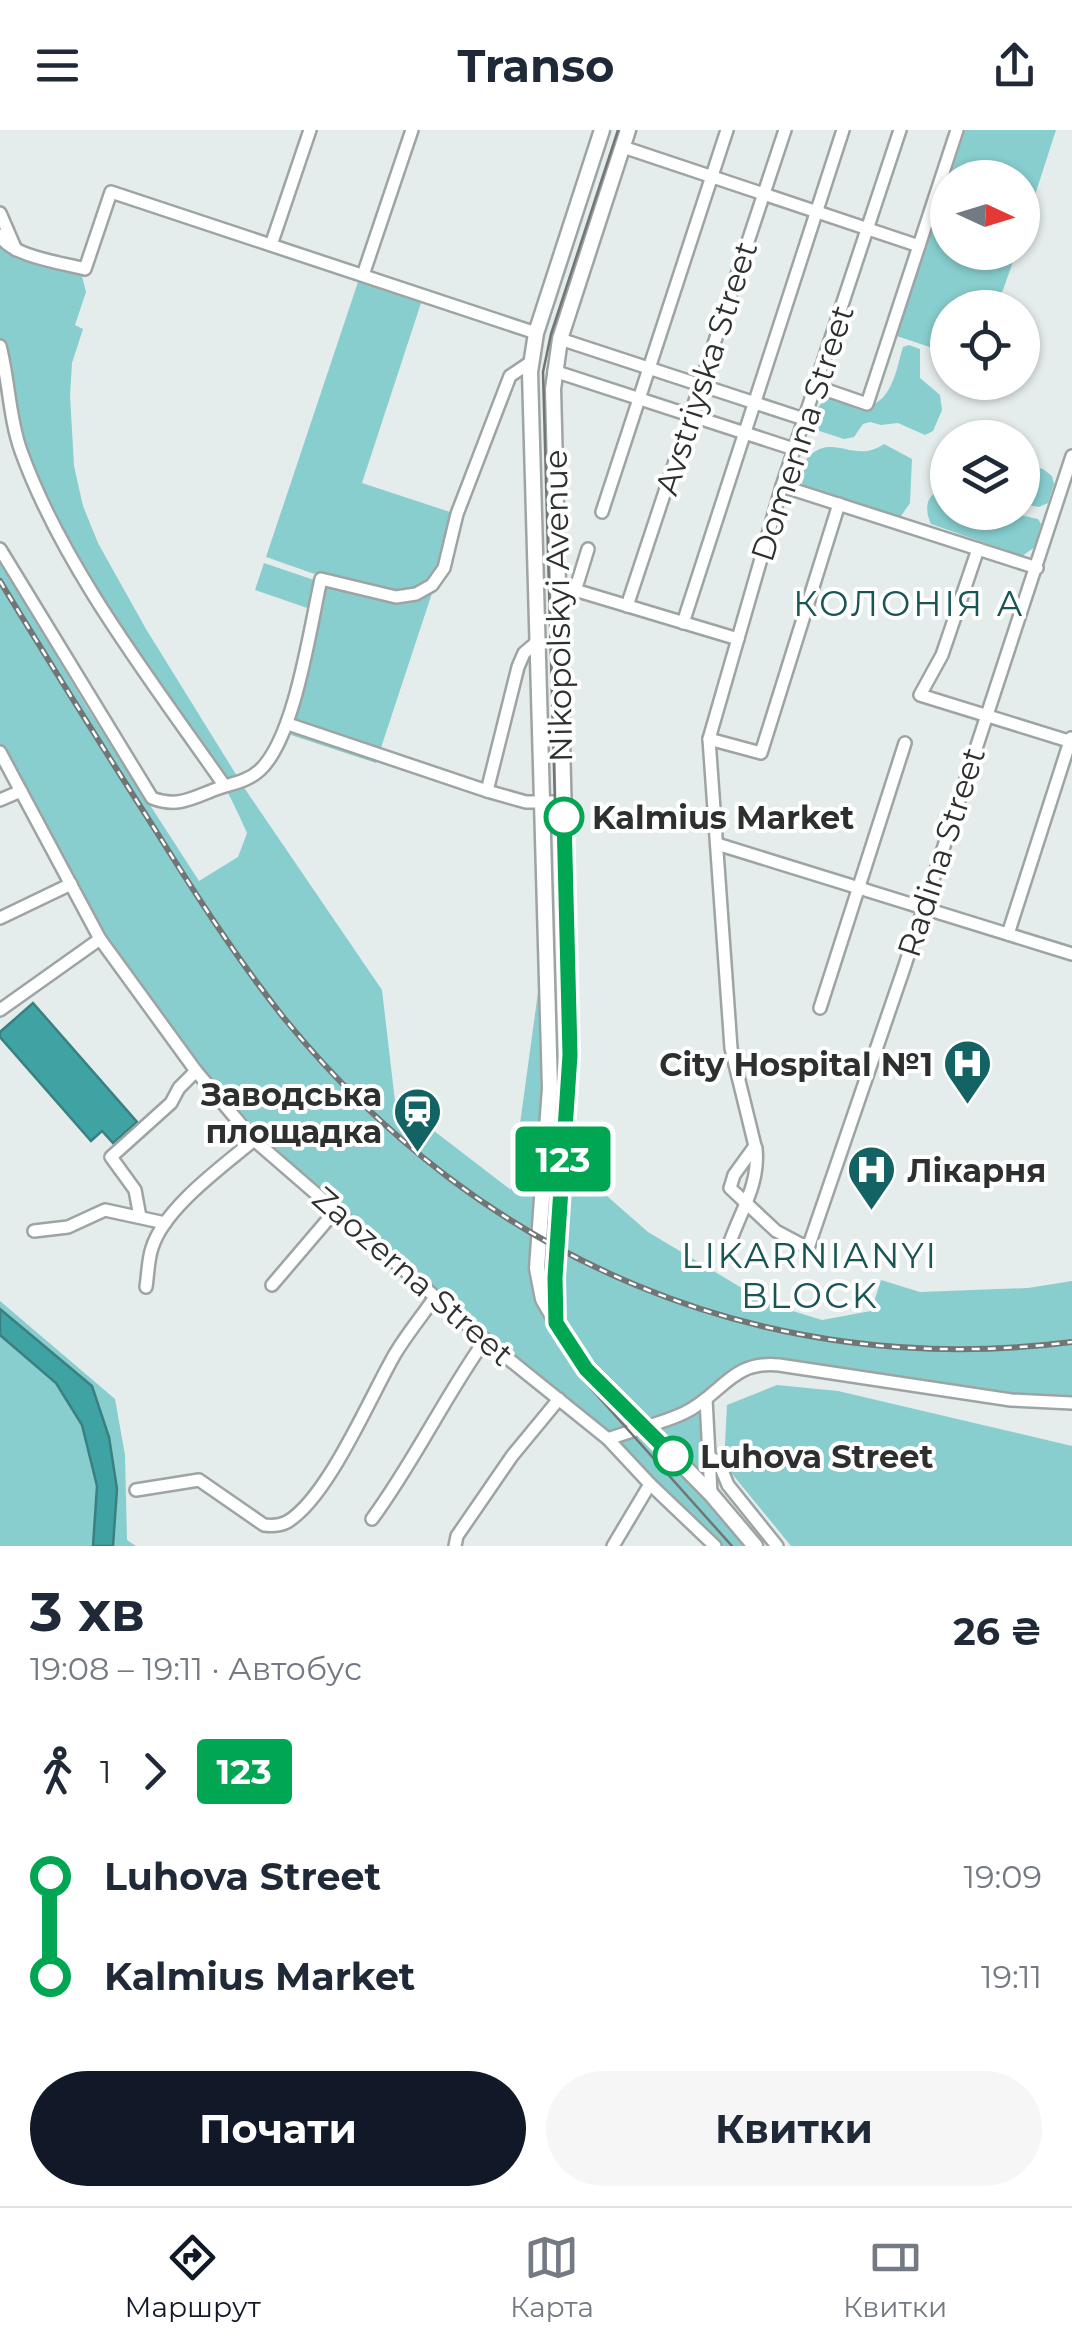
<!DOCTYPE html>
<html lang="uk">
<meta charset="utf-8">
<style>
body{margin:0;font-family:Montserrat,sans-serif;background:#f6f6f7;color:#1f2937;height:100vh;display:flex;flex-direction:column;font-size:38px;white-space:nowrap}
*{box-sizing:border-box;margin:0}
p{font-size:32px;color:#747a83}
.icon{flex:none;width:55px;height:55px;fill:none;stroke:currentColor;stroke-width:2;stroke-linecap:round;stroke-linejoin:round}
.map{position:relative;height:1416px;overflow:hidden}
.drawer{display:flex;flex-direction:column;background:#fff;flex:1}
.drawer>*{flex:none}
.badge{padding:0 20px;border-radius:8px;font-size:35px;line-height:65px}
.needle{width:65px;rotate:94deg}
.buttons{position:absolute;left:930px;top:30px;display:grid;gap:20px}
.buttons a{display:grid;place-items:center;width:110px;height:110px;border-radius:50%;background:#fff;box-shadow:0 2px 8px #0004;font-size:50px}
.map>.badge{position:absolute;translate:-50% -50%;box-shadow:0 0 0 5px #fff}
.legs{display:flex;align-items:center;gap:15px;height:110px;padding:0 30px;font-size:32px}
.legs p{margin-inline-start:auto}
.overview{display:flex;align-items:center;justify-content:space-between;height:170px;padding:0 30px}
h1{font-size:55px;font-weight:700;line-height:75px}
.button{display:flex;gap:20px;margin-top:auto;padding:20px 30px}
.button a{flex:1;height:115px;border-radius:60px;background:#111827;color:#fff;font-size:40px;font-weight:700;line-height:115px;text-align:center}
.button a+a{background:#f6f6f7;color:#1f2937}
ul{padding:0 30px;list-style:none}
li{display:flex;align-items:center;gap:35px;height:100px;font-size:38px}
li i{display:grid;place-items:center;width:15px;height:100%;margin:0 12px;background:currentColor}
li i::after{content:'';width:25px;height:25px;margin:-12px;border:8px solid;border-radius:50%;background:#fff}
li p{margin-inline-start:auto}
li:first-child i{background:linear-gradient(#0000 50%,currentColor 0)}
li:last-child i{background:linear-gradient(currentColor 50%,#0000 0)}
header{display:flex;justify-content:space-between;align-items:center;height:130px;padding:0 30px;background:#fff;font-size:45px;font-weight:700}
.tabs{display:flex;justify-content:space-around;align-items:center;height:140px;border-top:2px solid #e0e1e3;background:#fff;font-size:28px;color:#747a83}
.tabs a{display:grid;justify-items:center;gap:5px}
.tabs .on{color:#111827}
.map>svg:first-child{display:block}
</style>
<header><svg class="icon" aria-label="menu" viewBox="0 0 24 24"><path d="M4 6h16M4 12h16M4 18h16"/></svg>Transo<svg class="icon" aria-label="share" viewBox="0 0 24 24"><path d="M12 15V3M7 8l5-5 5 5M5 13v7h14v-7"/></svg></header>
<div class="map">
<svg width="1072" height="1416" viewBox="0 0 1072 1416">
<rect width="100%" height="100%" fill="#e5ecec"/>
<g fill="#88cece">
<path d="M965,0H1056L1023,102L1022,48L950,47Z"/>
<path d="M947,54L948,122L1016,123L997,177L948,178L947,223L897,206Z"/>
<path d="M0,115L14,124L81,142L86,162L75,195L83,199L72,233L70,265L74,336L83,376L98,413L146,499L245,659L382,860L395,971L511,1060L542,833L545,958L534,1137L559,1199L753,1416H715L613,1318L254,1010L100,809L0,622V432L88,579L199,751L238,727L247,703C179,543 27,417 0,237C0,198 0,154 0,115Z"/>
<path d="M359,149L422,170L362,353L453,383C448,404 446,434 431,450C402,481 302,439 266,427Z"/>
<path d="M909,215L920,219V248L940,265L942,280L933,301L925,305L898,293L881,295L870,292L863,294L854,307L844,309L810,298L813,283L826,268C838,269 847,274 858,276C891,280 896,240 903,217Z"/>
<path d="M884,314L912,329L910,373L901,386L894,387L805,358L796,344C827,290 849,338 884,314Z"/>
<path d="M1023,334L1043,339L1052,346L1054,354L1048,373L1039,377L1023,374Z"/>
<path d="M947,359L948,382L1011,383L1038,389L1041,394L1035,417L1022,426L931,394C923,377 927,361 947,359Z"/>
<path d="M264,433L320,452L396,470L434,457L376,633L291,605L319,482L255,460Z"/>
<path d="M567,1031L648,1102L767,1173L822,1190L871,1181L881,1150L920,1162L1028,1158L1072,1151V1275L779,1234C753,1240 736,1252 714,1265C692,1277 670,1285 646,1292C617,1261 580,1231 563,1192C552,1167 565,1063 567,1031Z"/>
<path d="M0,1171L115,1269L125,1325L127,1410L136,1416H113L117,1359L109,1307L92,1256L0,1179Z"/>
<path d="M0,1205L56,1253L82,1295L97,1356L93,1416H0Z"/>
<path d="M777,1255L838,1261L1072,1316V1416H791L724,1334L727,1275Z"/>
<path d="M709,1276L716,1364L653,1298Z"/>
</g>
<g fill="#3fa2a3" stroke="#3a8080" stroke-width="2.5">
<path d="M33,873L137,992L113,1013L102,1001L91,1011L0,907V902Z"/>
<path d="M0,1179L92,1256L109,1307L117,1359L113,1416H93L97,1356L82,1295L56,1253L0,1205Z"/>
</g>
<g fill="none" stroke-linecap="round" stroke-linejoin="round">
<defs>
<g id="minor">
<path d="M900,0L782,356L709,609L731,918L755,1016L734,1045L730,1058L776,1101L808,1118L903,841L1072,326"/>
<path d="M623,17L919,116"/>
<path d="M0,83L16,120"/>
<path d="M0,105C9,126 63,133 85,139L111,62L536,203"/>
<path d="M271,115L310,0"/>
<path d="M363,145L412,0"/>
<path d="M560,209L804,289"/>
<path d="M0,216C9,250 9,288 21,321C63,438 154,554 224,655"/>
<path d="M554,241L794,319"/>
<path d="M815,256L867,274L957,0"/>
<path d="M782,356L1037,438"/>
<path d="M602,382L727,0"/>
<path d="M0,419L152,668C175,677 189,670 211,661C227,654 246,653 260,640C295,607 310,498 321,449L396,467L416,464L432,455L444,438L457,384L510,246L531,232"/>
<path d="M978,419L942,525L920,565L1072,612"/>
<path d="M558,455L738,509"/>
<path d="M575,461L588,419"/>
<path d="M627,476L785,0"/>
<path d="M683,493L843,0"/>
<path d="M537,512L524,523L518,537L487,661L526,672H563"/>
<path d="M288,594L487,661"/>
<path d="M709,609L761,623L839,374"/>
<path d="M0,622L100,809L196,941L254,1010L485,1210L608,1309L650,1354L715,1416"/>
<path d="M0,670L21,661"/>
<path d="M717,714L1072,824"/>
<path d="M0,788L71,754"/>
<path d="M1008,804L1071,608"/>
<path d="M820,878L905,613"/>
<path d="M0,880L100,809"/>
<path d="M140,1087L135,1060L111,1027L171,973L179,958L196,941"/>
<path d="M34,1101L68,1097L105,1080L165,1093"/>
<path d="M728,1118C739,1083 760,1056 756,1018"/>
<path d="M272,1155L336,1080"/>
<path d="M146,1157C148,1144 148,1129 152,1118C164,1078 223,1036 254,1010"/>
<path d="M706,1269L711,1364"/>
<path d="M608,1309C633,1300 660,1294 684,1283C722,1265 731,1230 779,1235L1011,1270L1072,1273"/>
<path d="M708,1326L719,1333L728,1355L777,1416"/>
<path d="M136,1360L199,1350L264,1395C272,1396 279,1396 287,1392C328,1368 370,1267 395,1224C407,1204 422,1186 435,1167"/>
<path d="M372,1389C414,1332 444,1268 485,1210"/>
<path d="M455,1416L457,1406L512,1326L559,1269"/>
<path d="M613,1416L650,1354"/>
</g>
<g id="major">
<path d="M602,0L536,203L530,242L550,958L537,1138L543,1169L576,1226L711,1364L755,1416"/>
<path d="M556,1187L555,1148L570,925L553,259L560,209L628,0"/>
</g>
</defs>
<use href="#minor" stroke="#9ea4a4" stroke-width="16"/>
<use href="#major" stroke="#9ea4a4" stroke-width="19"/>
<use href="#minor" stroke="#fff" stroke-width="11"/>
<use href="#major" stroke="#fff" stroke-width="14"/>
<path stroke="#727575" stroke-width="2.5" d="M618,0L551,204L543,242L562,926L548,1179L560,1216L579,1245L732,1416"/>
<defs>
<path id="rail" d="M0,451C51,535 103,618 156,701C196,765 237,829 284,888C480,1129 763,1251 1072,1212"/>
</defs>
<use href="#rail" stroke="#727575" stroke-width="6"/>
<use href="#rail" stroke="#fff" stroke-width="2.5" stroke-dasharray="8" stroke-linecap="butt"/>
</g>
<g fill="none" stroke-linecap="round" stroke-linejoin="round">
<defs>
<path id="line-1" d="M564,687L570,925L555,1148L556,1193L586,1239L673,1326"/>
</defs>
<use href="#line-1" stroke="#fff" stroke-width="22"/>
<use href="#line-1" stroke="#00a651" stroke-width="15"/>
</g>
<defs>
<symbol id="hospital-pin" viewBox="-11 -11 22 30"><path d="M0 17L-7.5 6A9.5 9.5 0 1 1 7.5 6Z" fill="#136364" stroke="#fff"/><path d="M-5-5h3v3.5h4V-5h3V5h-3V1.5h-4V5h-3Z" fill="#fff"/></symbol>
<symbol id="station-pin" viewBox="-11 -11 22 30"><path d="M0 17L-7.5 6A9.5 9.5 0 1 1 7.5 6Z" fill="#136364" stroke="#fff"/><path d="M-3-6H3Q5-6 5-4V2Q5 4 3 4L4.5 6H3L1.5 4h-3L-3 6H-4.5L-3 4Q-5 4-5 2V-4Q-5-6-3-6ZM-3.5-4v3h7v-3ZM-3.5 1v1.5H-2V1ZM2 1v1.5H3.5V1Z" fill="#fff"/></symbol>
</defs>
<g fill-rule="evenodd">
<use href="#hospital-pin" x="940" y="906" width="55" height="75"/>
<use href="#station-pin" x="390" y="954" width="55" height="75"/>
<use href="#hospital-pin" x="844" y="1012" width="55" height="75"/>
</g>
<g fill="#fff" stroke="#00a651" stroke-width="5">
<circle cx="564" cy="687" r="18"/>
<circle cx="673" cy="1326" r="18"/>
</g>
<g text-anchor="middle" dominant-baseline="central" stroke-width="8" stroke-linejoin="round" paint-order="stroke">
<g font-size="32" fill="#2e3030" stroke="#fff">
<text transform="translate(706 238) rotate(-72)">Avstriyska Street</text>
<text transform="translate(802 303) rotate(-72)">Domenna Street</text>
<text transform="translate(558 476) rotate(-91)">Nikopolskyi Avenue</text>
<text transform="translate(941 722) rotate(-72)">Radina Street</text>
<text transform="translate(413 1146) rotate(41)">Zaozerna Street</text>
</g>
<g font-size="32" font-weight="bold" fill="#2e3030" stroke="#fff" text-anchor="start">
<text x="592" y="687">Kalmius Market</text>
<text x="700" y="1326">Luhova Street</text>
</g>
<g font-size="32" font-weight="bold" fill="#2e3030" stroke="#fff" text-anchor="end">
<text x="933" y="934">City Hospital №1</text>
<text x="382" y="964">Заводська<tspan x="382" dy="37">площадка</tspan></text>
<text x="907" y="1040" text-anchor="start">Лікарня</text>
</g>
<g font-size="35" letter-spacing="2.5" fill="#185555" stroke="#fff">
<text x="909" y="473">КОЛОНІЯ А</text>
<text x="810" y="1125">LIKARNIANYI<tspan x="810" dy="40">BLOCK</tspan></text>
</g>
</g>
</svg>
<div class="buttons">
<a><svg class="needle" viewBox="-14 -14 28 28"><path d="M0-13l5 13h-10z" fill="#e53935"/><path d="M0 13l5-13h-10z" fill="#747a83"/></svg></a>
<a><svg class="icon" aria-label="locate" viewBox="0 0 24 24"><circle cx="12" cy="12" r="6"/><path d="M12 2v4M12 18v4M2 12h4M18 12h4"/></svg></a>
<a><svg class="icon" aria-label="layers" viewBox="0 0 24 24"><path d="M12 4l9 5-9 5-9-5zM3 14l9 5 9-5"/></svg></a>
</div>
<b class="badge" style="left:563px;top:1029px;background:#00a651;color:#fff">123</b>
</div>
<section class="drawer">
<div class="overview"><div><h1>3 хв</h1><p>19:08 – 19:11 · Автобус</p></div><b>26 ₴</b></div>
<div class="legs"><svg class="icon" aria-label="walk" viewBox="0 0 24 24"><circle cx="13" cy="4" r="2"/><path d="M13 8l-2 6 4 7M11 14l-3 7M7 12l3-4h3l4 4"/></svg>1<svg class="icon" aria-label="forward" viewBox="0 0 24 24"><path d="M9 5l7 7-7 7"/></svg><b class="badge" style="background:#00a651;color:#fff">123</b></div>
<ul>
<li><i style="color:#00a651"></i><b>Luhova Street</b><p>19:09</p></li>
<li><i style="color:#00a651"></i><b>Kalmius Market</b><p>19:11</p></li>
</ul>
<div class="button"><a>Почати</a><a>Квитки</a></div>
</section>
<nav class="tabs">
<a class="on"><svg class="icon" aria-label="directions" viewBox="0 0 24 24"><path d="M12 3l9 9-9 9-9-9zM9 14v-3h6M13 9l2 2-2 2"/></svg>Маршрут</a>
<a><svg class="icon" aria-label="map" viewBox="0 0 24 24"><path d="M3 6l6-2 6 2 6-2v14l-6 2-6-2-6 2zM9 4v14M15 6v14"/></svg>Карта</a>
<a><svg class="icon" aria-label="tickets" viewBox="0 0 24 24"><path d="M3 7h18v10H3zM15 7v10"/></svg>Квитки</a>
</nav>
